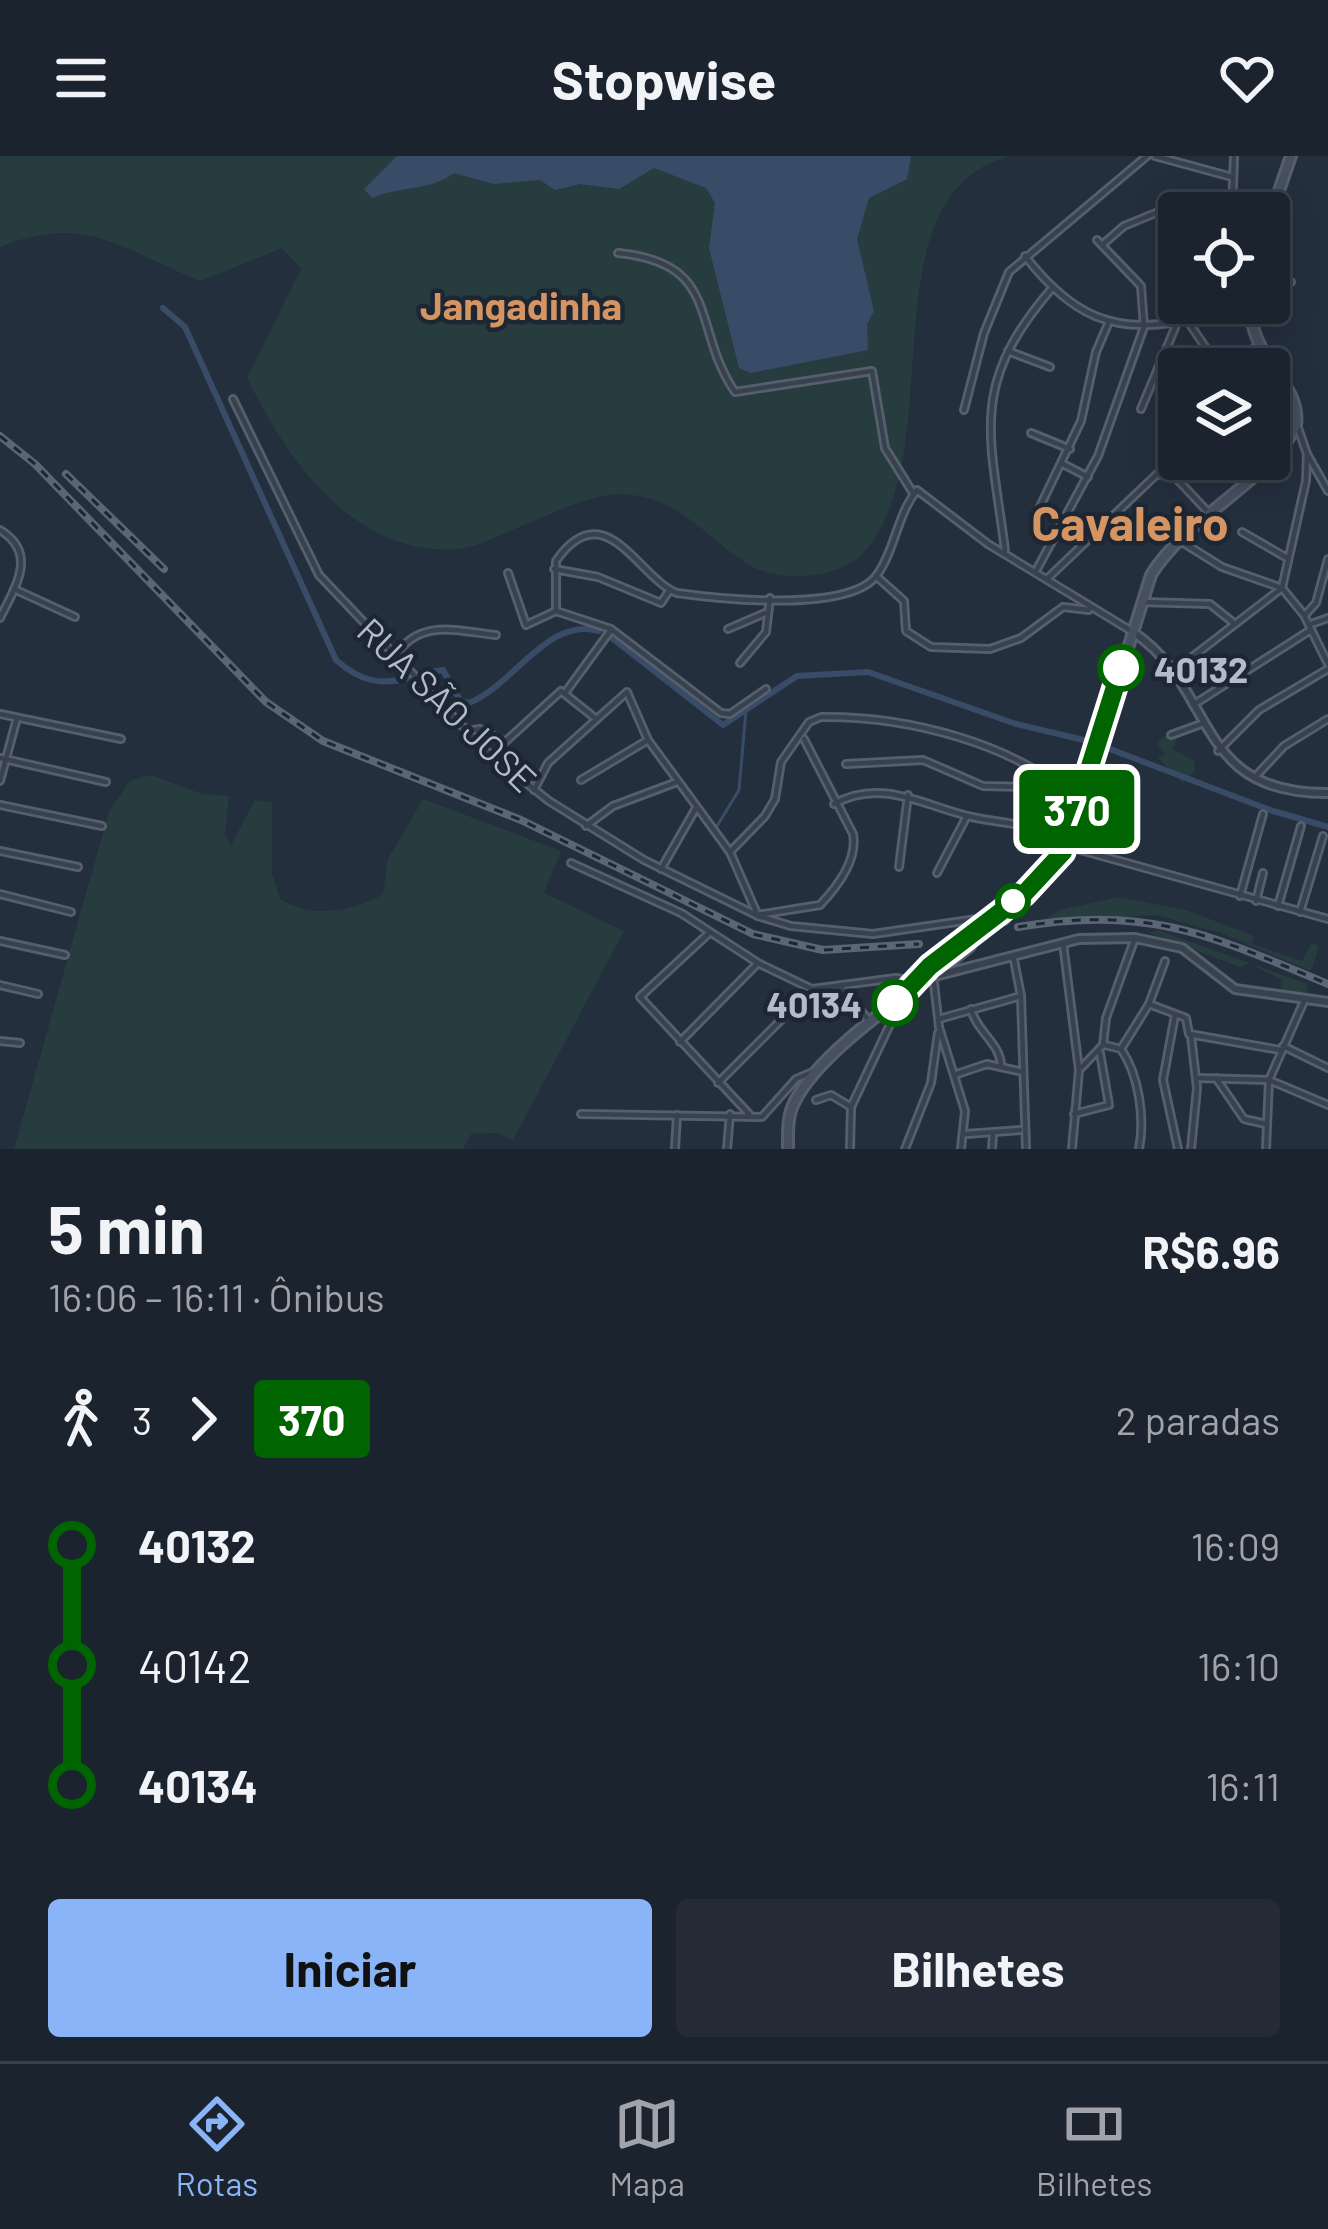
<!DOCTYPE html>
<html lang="pt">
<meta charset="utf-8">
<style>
body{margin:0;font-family:Barlow,sans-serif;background:#242b36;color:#f1f3f6;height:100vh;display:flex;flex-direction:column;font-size:45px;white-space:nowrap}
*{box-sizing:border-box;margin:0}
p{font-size:39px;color:#a0a4aa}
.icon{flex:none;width:66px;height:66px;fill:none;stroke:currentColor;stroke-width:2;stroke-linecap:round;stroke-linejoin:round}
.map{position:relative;height:993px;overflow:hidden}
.side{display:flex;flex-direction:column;background:#1b232e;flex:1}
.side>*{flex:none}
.badge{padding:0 24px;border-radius:9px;font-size:42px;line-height:78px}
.controls{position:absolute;left:1158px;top:36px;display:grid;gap:24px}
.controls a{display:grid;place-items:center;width:132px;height:132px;border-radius:12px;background:#1b232e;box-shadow:0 6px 30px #0003,0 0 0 3px #39404a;font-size:60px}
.map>.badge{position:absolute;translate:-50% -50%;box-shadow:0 0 0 6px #fff}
.legs{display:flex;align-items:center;gap:18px;height:132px;padding:0 48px;font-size:39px}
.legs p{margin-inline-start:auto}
.head{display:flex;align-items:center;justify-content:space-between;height:204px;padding:0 48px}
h1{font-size:66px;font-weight:700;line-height:90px}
.primary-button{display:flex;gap:24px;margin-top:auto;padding:24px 48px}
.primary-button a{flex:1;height:138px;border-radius:12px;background:#8ab4f8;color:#111;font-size:48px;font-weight:700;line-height:138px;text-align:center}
.primary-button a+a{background:#242b36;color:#f1f3f6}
ul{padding:0 48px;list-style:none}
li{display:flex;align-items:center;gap:42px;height:120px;font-size:45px}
li i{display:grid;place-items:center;width:18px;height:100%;margin:0 15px;background:currentColor}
li i::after{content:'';width:30px;height:30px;margin:-15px;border:9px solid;border-radius:50%;background:#1b232e}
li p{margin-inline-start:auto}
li:first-child i{background:linear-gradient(#0000 50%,currentColor 0)}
li:last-child i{background:linear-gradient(currentColor 50%,#0000 0)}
header{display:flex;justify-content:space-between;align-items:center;height:156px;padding:0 48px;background:#1b232e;font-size:54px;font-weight:700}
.tab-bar{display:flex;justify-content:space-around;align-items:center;height:168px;border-top:3px solid #39404a;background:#1b232e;font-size:33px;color:#a0a4aa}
.tab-bar a{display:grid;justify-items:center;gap:6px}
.tab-bar .selected{color:#8ab4f8}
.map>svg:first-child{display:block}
</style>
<header><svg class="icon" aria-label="menu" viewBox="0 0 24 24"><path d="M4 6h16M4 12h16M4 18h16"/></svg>Stopwise<svg class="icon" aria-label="heart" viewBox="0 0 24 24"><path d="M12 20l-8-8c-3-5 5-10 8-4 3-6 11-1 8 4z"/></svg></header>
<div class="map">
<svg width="1328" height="993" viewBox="0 0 1328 993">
<rect width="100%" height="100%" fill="#242f3e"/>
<g fill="#263c3f">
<path d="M0,0H1009C862,41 953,292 865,395C840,424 778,428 746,407C708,382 680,344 631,339C594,334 554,358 519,371C501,378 478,391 459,393C354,401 288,305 247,222L301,113L282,92L201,125C122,94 86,56 0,91Z"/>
<path d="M1167,578L1177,584L1173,593L1194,605L1195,614L1183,627L1158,602L1165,597L1157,588Z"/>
<path d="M151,619L202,638L229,640L225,679L231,689L255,644L272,646V718L280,743C312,763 352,756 383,738L388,703L423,643L561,695L544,737L624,775L513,984L498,977L471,978L463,993H14L109,656L130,625Z"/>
<path d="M1118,741L1186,754L1254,780L1252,788L1302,805L1312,787L1319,790L1311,815L1221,777L1156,759L1043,764L1060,754Z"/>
<path d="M1158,774L1307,828L1308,841L1280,839L1282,824L1249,807L1240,811L1149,777Z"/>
</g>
<path fill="#394c67" d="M397,0H911L907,23L869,42L857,83L874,155L867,168L868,194L751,217L739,212L709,92L715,47L706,32L654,12L619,33L580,28L555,34L540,24L494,28L454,17C428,36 403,29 372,42L364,33Z"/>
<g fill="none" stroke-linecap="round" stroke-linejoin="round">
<g stroke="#394c67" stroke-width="3">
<path d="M717,670L739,634L746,554"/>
<path d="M712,676L733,708"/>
</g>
<g stroke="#394c67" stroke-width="6">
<path d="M163,152L185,171L336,504C361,526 381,530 412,521"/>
<path d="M608,479L723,569L797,520L868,516L1016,568L1092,586"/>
<path d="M424,517L443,514L460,544L469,547C514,529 548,460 599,475"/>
<path d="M1102,590L1270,654L1328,671"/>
</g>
<g stroke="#3a4453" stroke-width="8" stroke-dasharray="8 4" stroke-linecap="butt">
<path d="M970,790L1004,763"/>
<path d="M952,793L976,774"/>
</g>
<defs>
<g id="minor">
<path d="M1155,0L1232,21"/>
<path d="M1232,57L1234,0"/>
<path d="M1102,89L1124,70L1170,51"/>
<path d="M618,97C722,107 691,172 735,236L872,215L885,292L913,337"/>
<path d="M1025,100C1071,159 1113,180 1187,164L1208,195L1225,206L1257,191"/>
<path d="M1269,119L1291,126"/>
<path d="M1008,195L1050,211"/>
<path d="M233,243L319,419L485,594L549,645L644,704L758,760L791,770L873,778L991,761"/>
<path d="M1141,253L1177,167"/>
<path d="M964,254L984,177L1009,116L1147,0"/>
<path d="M1031,277L1070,293"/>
<path d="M1163,280L1179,259"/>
<path d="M1307,298L1328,335"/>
<path d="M1063,308L1088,321"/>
<path d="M1035,361L1081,265L1096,196L1108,168"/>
<path d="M0,374C38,397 16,430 0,462"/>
<path d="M1242,376L1287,402"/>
<path d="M1182,386L1222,411L1282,432L1304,459L1328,508"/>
<path d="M1005,394C990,277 968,229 1053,131"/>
<path d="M554,413L598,421L661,447L669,435"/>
<path d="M1037,413L1098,300L1144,171L1141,130L1097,84"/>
<path d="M508,417L526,469L556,455L611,473L721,557L730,558L766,533"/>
<path d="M876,420L904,445L906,475L931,491L990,493L1021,482L1063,451L1089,454"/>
<path d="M1048,422L1157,318L1177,323L1207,355"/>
<path d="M14,433L75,461"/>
<path d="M1141,446L1210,448L1235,468"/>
<path d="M556,455V405C605,335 639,423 677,437C720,443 850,457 877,419C895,394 897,359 917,334L988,388L1133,476"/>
<path d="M1306,458L1316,447L1328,403"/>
<path d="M1311,468L1328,462"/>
<path d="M728,473L765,457"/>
<path d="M395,500C420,462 457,475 496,479"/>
<path d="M740,507L766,476L770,442"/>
<path d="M1174,515L1282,432L1306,325L1307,298L1298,272"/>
<path d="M565,537L611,474"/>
<path d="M1193,549L1309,475"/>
<path d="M0,558L121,583"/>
<path d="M468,575L480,573L505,586L561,535L595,562"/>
<path d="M1171,579L1201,568"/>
<path d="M1218,595L1259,554L1328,513"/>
<path d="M0,602L106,626"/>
<path d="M846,608L923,604L983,630L1032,631L1076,649"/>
<path d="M1255,621L1284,590L1328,563"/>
<path d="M581,624L648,584"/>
<path d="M0,625L17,562"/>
<path d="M534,634L548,607L627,536L648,584L730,696L758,760"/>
<path d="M834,648C883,621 926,651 972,661C1005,668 1034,668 1065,682"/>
<path d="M0,649L102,670"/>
<path d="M586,670L613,650L677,626"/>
<path d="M1066,690L1328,763"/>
<path d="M0,695L78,711"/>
<path d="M730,696L765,660L775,643L781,606L809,566L821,561C908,560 1015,587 1079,646"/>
<path d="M571,707L681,757L758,807L812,833L896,822L918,826"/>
<path d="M899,711L908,639"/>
<path d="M661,713L696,652"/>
<path d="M937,717L967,660"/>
<path d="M0,738L71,756"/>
<path d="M1240,740L1263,658"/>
<path d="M1256,745L1263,717"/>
<path d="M1278,750L1301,670"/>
<path d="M1300,756L1323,680"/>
<path d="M757,759L820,749C837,731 858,704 853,678L804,583"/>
<path d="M708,778L640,841L749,958"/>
<path d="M0,785L65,799"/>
<path d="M1063,787L1079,914L1072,993"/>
<path d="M1013,799L1021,840L1026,993"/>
<path d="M925,815L934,827L939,871L965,955L961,993"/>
<path d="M0,829L38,838"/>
<path d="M840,830L871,867"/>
<path d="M1149,848L1186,862L1189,878L1280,894"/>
<path d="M971,853C977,876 1000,887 1001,909"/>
<path d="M1175,859L1163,924L1178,993"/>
<path d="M939,863L1021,840"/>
<path d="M1191,880L1197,932L1191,993"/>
<path d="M0,885L20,887"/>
<path d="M680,886L756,809"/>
<path d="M1105,889L1121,893C1139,919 1145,962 1139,993"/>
<path d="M1283,890L1328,912"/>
<path d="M1121,893L1149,848L1165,805"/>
<path d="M1082,911L1103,889L1106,862L1135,782"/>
<path d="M954,919L987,908L1023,916"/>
<path d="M1197,922L1269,924L1328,949"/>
<path d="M1216,922L1244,963L1266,968"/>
<path d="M718,927L812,833"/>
<path d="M816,944L831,939L851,951"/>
<path d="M581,958L762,961L796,923L815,915"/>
<path d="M1074,958L1109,949L1100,897"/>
<path d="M966,978L1020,974"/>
<path d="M675,993L677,959"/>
<path d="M727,993L730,958"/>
<path d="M850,993L851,951L902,843"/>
<path d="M905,993L931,927L938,877"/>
<path d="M992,993L993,978"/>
<path d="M1266,993L1269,924L1305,843"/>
</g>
<g id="tertiary">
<path d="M1133,476C1218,533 1192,638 1328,637"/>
<path d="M931,821L1079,783L1135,782L1182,792L1235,833L1328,846"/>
</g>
<g id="secondary">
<path d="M1269,64L1291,0"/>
<path d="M1004,763L1066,690L1151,419C1186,361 1275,321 1296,269C1302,227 1249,203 1250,147"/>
<path d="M976,774L1022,739"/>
<path d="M922,824L952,793"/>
<path d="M788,993C788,977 787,961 794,947C821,891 922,829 970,790"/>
</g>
</defs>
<use href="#minor" stroke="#565f6c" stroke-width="10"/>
<use href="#tertiary" stroke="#565f6c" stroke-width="12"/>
<use href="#secondary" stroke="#565f6c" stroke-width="14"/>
<use href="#minor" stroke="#38414e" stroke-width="4.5"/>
<use href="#tertiary" stroke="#38414e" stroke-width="6"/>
<use href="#secondary" stroke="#465061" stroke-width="8"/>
<defs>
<g id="rail">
<path d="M0,280L35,308L266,546L323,585L521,664L753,778L823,794L919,788"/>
<path d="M66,318L164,413"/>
<path d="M1018,771C1150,749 1210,779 1328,828"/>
</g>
</defs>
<use href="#rail" stroke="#5a6575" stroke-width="8"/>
<use href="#rail" stroke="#1d2633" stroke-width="3" stroke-dasharray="9" stroke-linecap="butt"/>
</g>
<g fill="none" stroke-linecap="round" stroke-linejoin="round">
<defs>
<path id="line-1" d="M895,847L930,810L1024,738L1063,696L1121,512"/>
</defs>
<use href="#line-1" stroke="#fff" stroke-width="27"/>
<use href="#line-1" stroke="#006400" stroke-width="18"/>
</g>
<g fill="#fff" stroke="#006400" stroke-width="6">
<circle cx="1121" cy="512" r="21"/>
<circle cx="1013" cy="745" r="15"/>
<circle cx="895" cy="847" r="21"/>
</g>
<g text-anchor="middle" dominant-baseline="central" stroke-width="9" stroke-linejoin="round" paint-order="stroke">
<g font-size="36" font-weight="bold" fill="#b4bcc9" stroke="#1d2633" text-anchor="start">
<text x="1154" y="512">40132</text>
<text x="862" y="847" text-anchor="end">40134</text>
</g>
<g font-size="36" fill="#b4bcc9" stroke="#1d2633">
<text transform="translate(448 548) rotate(44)">RUA SÃO JOSE</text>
</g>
<g font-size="39" font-weight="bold" fill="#d59563" stroke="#1d2633">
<text x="521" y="148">Jangadinha</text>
</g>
<g font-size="48" font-weight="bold" fill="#d59563" stroke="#1d2633">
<text x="1130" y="366">Cavaleiro</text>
</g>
</g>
</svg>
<div class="controls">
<a><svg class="icon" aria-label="locate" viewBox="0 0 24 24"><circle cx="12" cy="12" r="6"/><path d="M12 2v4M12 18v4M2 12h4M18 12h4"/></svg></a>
<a><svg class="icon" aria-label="layers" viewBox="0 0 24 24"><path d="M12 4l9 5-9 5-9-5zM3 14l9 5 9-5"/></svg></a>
</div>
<b class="badge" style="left:1077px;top:653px;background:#006400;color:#fff">370</b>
</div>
<section class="side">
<div class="head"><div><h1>5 min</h1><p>16:06 – 16:11 · Ônibus</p></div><b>R$6.96</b></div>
<div class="legs"><svg class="icon" aria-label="walk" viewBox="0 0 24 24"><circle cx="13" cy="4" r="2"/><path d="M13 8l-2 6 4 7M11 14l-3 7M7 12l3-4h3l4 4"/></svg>3<svg class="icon" aria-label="forward" viewBox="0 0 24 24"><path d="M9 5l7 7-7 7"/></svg><b class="badge" style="background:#006400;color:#fff">370</b><p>2 paradas</p></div>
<ul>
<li><i style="color:#006400"></i><b>40132</b><p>16:09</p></li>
<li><i style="color:#006400"></i><span>40142</span><p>16:10</p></li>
<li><i style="color:#006400"></i><b>40134</b><p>16:11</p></li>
</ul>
<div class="primary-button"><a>Iniciar</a><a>Bilhetes</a></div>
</section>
<nav class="tab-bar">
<a class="selected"><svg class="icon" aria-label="directions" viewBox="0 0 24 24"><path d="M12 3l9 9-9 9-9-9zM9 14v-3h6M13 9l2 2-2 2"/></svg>Rotas</a>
<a><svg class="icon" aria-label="map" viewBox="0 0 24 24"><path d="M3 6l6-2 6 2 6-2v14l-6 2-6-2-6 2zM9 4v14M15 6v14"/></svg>Mapa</a>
<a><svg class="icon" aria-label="tickets" viewBox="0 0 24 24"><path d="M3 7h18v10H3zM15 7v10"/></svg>Bilhetes</a>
</nav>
